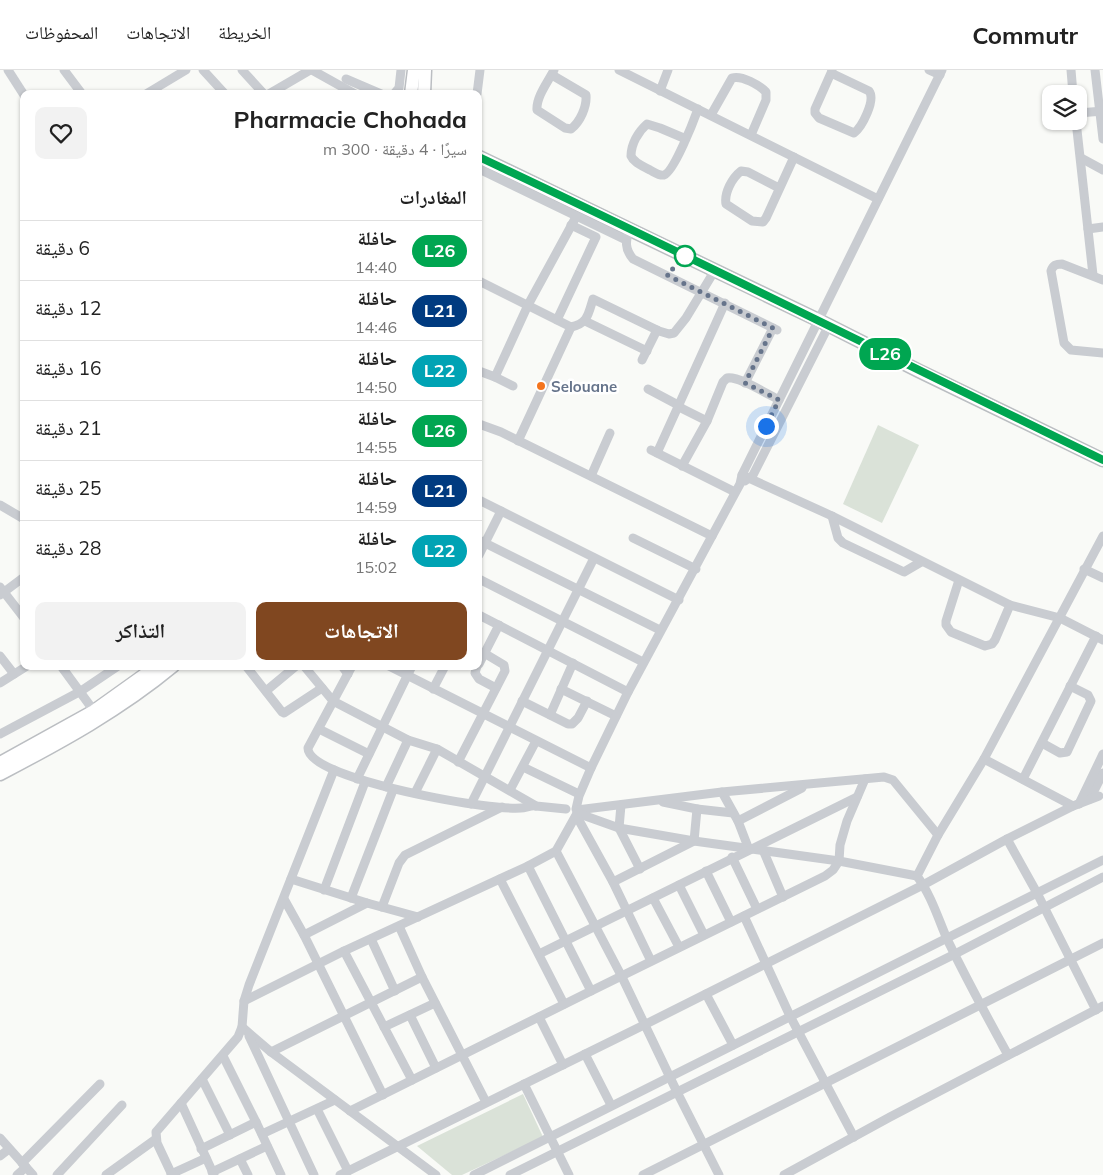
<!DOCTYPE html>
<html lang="ar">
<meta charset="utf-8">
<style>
body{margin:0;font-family:Mulish,"Noto Naskh Arabic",sans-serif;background:#f2f2f2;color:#222;direction:rtl;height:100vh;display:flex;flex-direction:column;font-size:19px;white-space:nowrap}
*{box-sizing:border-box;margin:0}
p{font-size:16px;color:#767676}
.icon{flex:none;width:28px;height:28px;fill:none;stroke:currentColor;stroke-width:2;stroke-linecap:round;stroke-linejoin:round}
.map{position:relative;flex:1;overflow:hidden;direction:ltr}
.drawer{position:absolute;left:20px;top:20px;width:462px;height:580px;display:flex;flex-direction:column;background:#fff;border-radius:10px;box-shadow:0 1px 4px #0004;direction:rtl}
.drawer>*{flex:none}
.badge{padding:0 10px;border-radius:16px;font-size:18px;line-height:32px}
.fabs{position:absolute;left:1042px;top:15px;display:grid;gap:10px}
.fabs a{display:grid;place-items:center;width:45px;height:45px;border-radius:10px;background:#fff;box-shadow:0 1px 4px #0004;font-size:25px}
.you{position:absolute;width:25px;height:25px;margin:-12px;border:4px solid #fff;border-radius:50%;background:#1a73e8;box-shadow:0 0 0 8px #1a73e833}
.map>.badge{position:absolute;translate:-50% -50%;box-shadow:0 0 0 2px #fff}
h2{padding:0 15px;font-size:19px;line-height:45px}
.round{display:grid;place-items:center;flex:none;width:52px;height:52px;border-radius:10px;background:#f2f2f2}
.summary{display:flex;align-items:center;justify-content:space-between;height:85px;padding:0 15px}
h1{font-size:24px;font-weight:700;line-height:38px}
.action{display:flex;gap:10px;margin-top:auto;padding:10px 15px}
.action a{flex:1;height:58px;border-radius:10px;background:#804720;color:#fff;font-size:20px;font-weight:700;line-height:58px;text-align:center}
.action a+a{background:#f2f2f2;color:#222}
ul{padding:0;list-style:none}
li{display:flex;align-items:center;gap:15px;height:60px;padding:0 15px;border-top:1px solid #e0e0e0}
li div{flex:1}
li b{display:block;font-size:19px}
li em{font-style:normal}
li .badge{min-width:55px;font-weight:700;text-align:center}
header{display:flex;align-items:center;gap:30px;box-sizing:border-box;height:70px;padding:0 25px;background:#fff;border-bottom:1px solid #e0e0e0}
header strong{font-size:24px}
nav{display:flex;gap:28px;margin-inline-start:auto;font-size:18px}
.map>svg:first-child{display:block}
</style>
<header>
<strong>Commutr</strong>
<nav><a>الخريطة</a><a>الاتجاهات</a><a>المحفوظات</a></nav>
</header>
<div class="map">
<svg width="1103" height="1105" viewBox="0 0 1103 1105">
<rect width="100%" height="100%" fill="#f9faf7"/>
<g fill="#dae2d8">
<path d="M878,355L919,375L882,453L843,434Z"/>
<path d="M523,1024L543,1067L462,1105H452L417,1076Z"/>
</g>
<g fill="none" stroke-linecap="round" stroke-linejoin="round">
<defs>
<g id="highway">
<path d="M411,24L414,0"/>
<path d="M424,24L425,0"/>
<path d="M479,87L818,250L919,301L1103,390"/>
<path d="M0,693L94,641L157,596"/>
<path d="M0,704C61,672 120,640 173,596"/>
</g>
</defs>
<use href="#highway" stroke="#bbbec2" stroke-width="15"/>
<g stroke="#c9ccd1" stroke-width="9">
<path d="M8,0L24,25"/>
<path d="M64,0L82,24"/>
<path d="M203,0L225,24"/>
<path d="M242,0L264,24"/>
<path d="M312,0L355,24"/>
<path d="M619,0L878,129"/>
<path d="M929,0L940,5"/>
<path d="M1071,0L1073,24"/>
<path d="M1095,0L1103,69"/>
<path d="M831,3L869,21C876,30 862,57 854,63L819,48L815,43V39L831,3L832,0"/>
<path d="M552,5L586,25C587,37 580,52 571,59L565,58L537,40C536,27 548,12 554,0"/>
<path d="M346,9L381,24"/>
<path d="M660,21L668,0"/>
<path d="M146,24L186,0"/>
<path d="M269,24L310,0"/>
<path d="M394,24L399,18L401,0"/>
<path d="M477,24L480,0"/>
<path d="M1079,43L1103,41"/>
<path d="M711,45L732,8C742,5 759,15 766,22V30L751,65"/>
<path d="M1076,51L1093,205"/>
<path d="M686,69L660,58L647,54C638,62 631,74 631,86C634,93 643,96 650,100C654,102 659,106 664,105C674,102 694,50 698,39"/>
<path d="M1081,88L1103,100"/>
<path d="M479,99L626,170"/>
<path d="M779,118L748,102L741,101C732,108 724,123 726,134L752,151L763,152L766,148L794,87"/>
<path d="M629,159C626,171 624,178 633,189L777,260"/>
<path d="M1088,159L1103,157"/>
<path d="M1103,210L1062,194C1056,194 1053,195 1051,201L1064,273L1071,280L1103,283"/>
<path d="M479,211L571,257L518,371"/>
<path d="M557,250L596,167L571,155"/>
<path d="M585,251L647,281"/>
<path d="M571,257C588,253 588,245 593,229L659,261L669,264L674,263L686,248L715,200"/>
<path d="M642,290L657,260"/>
<path d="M479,301L495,307L528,235L576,147"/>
<path d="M495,307L513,316"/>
<path d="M745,313L773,258"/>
<path d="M648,319L680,336"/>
<path d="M679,337L707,351"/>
<path d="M479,354L501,362L712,466"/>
<path d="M651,380L735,422"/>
<path d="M657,383L725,233"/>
<path d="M682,396L707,351L723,312L727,308C739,306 767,324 779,330"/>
<path d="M742,405L832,446L1010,535L995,570L992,574L985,576L951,562L946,555V551L959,510"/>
<path d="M591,406L610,363"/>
<path d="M745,411L753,405L829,255"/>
<path d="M479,430L679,530"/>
<path d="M0,435L24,449"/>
<path d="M832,446L838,468L843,473L904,502L921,492"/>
<path d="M633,468L696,499"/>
<path d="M479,470L660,560"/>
<path d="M479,485L501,441"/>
<path d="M1084,499L1103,508"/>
<path d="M479,509L643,592"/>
<path d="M0,517L24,548"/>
<path d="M0,525L24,507"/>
<path d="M1010,535L1060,548L1103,570"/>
<path d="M479,545L628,622"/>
<path d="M0,586L14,604"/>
<path d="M479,594L499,555"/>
<path d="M61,596L94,641"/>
<path d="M246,596L282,642L284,643L322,618"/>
<path d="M304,596L333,631L408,670L437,679L536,736"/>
<path d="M342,596L348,604"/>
<path d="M352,596L308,678C307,706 448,731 472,734C488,736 505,739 521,738C526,738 531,735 536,736C546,737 556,738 566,739"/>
<path d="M389,596L591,698"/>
<path d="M477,596L475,603L479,609L496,618"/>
<path d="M0,613L27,596"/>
<path d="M433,619L445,596"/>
<path d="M561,619L616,646"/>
<path d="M266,621L296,596"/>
<path d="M522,631L568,654H572L578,648L587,631"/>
<path d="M550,645L573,593"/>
<path d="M319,659L369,684"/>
<path d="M0,664L81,621L118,596"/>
<path d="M1042,673L1060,683L1067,682L1091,631L1088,625L1070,616"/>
<path d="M984,689L1073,736"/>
<path d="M458,692L505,601L504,595L484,583"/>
<path d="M523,697L579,724"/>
<path d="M357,709L412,596"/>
<path d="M1023,709L1096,566"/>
<path d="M386,717L408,670"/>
<path d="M510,720L536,671"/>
<path d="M722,722L738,751L748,777"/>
<path d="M415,723L437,679"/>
<path d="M1090,729L1103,703"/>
<path d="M471,734L594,488"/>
<path d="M1079,734L1103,684"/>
<path d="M621,735L619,758L640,799"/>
<path d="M576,739L579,726L591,698L628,622L740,414L742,405L942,0"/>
<path d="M697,739L733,743"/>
<path d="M577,740L722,722L884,707L893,710L938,765"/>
<path d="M577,743L619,758L694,771L839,791L917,806"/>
<path d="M576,745L613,812L651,891"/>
<path d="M738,751L802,718"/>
<path d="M1007,769L1037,823L1096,940"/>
<path d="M763,780L783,827"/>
<path d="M556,781L622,907L677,1022L719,1105"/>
<path d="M732,787L757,839"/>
<path d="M528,796L591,921"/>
<path d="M706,801L731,852"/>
<path d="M291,809L367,833L418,847"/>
<path d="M500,809L564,934"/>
<path d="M613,812L694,771L697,739L663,732"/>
<path d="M679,815L704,865"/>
<path d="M324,820L365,712"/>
<path d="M351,828L393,720"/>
<path d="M653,828L679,877"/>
<path d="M284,829L304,865L383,1025"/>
<path d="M382,837L399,793L405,785L502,737"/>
<path d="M744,846L790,946L854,1067"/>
<path d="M399,856L422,907L486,1032"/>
<path d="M304,865L367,833"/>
<path d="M371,869L395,921"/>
<path d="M344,881L412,1010"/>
<path d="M539,884L857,727"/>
<path d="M706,924L733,975"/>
<path d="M244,931L344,881L528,796L556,781L575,747"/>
<path d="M410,945L436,998"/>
<path d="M539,947L563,995"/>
<path d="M242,957L271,982L436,1105"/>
<path d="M384,957L435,933"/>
<path d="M249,966L314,1105"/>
<path d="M271,982L422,907"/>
<path d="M585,984L611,1035"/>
<path d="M1008,985C987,947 966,908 947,869C938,848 931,825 917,806L938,765L984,689L1103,466"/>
<path d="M223,986L256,1052L281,1105"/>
<path d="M202,1009L230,1065"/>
<path d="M524,1014L569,1105"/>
<path d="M181,1033L214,1105"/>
<path d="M317,1039L348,1101"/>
<path d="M350,1041L591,921L825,806L833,800L839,791L840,775L847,751L865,709"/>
<path d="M262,1064L335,1030"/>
<path d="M0,1068L33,1105"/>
<path d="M201,1079L256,1052"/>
<path d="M0,1086L9,1079"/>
<path d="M240,1089L248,1105"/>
<path d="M22,1093L100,1014"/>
<path d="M212,1102L267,1076"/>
<path d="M171,1104L206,1088"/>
<path d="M17,1105L26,1097"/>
<path d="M57,1105L122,1035"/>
<path d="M106,1105L156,1069"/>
<path d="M172,1105L157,1073L156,1062L238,967L242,957L244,931L249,915L334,700"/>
<path d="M340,1105L646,954L923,815L1007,769L1073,736L1099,726"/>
<path d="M474,1105L1103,790"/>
<path d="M510,1105L955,884L1103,807"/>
<path d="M643,1105L1103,873"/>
<path d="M784,1105L890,1047L1103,936"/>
</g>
<use href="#highway" stroke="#fff" stroke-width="12"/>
</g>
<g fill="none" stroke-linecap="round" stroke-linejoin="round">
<defs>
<path id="line" d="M479,87C688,185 895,289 1103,390"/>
</defs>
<use href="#line" stroke="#fff" stroke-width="11"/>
<use href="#line" stroke="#00a651" stroke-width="8"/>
<path stroke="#66748b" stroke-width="5" stroke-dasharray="0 9" d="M685,186L667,205L773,258L745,313L779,330L766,356"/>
</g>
<circle fill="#fff" stroke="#00a651" stroke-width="2.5" cx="685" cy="186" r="10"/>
<circle fill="#f4741d" stroke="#fff" stroke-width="2" cx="541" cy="316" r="5"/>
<g text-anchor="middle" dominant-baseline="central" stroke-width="5" stroke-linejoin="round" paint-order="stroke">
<g font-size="15" font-weight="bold" fill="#66748b" stroke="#fff" text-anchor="start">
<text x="551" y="316">Selouane</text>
</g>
</g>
</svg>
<div class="fabs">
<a><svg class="icon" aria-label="layers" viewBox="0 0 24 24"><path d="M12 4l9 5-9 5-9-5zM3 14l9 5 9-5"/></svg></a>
</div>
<div class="you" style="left:766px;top:356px"></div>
<b class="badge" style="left:885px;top:284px;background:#00a651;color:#fff">L26</b>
<section class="drawer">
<div class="summary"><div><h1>Pharmacie Chohada</h1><p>سيرًا · 4 دقيقة · 300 m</p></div><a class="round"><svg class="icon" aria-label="heart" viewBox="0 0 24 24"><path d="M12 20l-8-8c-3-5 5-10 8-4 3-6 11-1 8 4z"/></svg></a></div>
<h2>المغادرات</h2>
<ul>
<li><span class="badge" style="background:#00a651;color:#fff">L26</span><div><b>حافلة</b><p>14:40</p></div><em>6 دقيقة</em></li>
<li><span class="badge" style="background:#003b80;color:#fff">L21</span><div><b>حافلة</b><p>14:46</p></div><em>12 دقيقة</em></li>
<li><span class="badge" style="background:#00a3b4;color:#fff">L22</span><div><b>حافلة</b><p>14:50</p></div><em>16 دقيقة</em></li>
<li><span class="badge" style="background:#00a651;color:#fff">L26</span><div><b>حافلة</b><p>14:55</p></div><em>21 دقيقة</em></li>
<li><span class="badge" style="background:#003b80;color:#fff">L21</span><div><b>حافلة</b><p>14:59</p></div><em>25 دقيقة</em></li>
<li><span class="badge" style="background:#00a3b4;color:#fff">L22</span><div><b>حافلة</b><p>15:02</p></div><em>28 دقيقة</em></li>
</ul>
<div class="action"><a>الاتجاهات</a><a>التذاكر</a></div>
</section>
</div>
